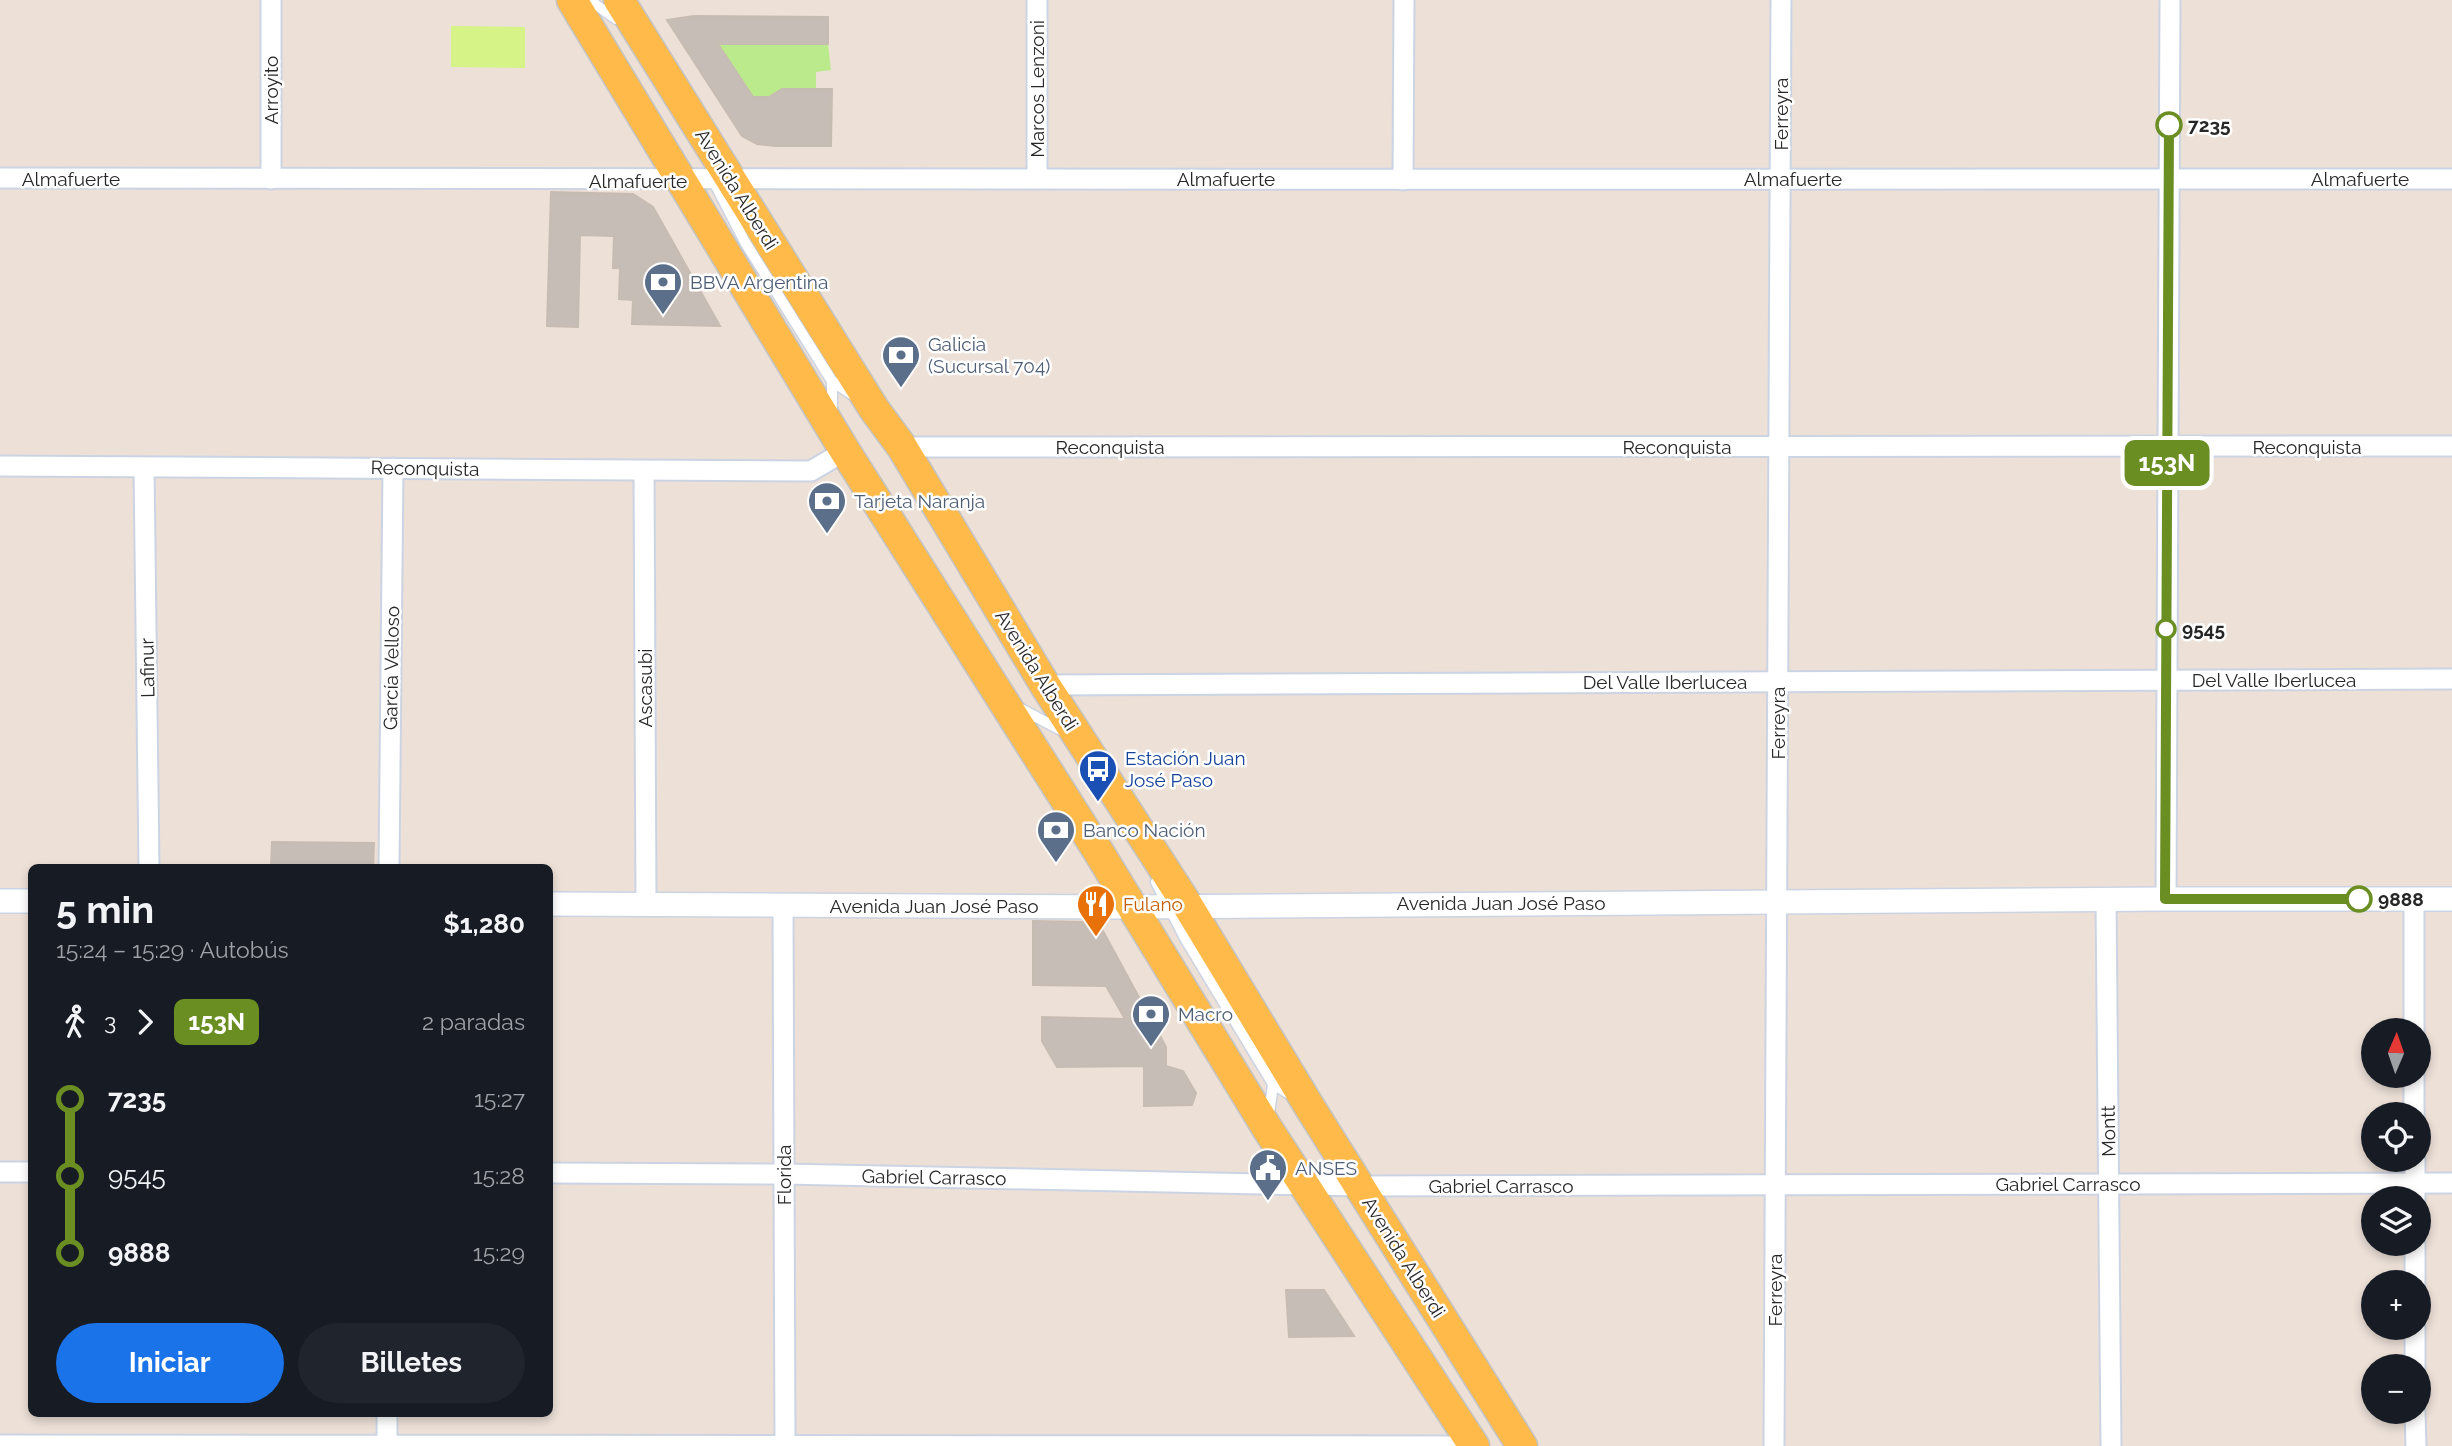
<!DOCTYPE html>
<html lang="es">
<meta charset="utf-8">
<style>
body{margin:0;font-family:Raleway,sans-serif;background:#20242c;color:#f1f3f6;height:100vh;display:flex;flex-direction:column;font-size:26px;white-space:nowrap}
*{box-sizing:border-box;margin:0}
p{font-size:23px;color:#9ea1a6}
.icon{flex:none;width:38px;height:38px;fill:none;stroke:currentColor;stroke-width:2;stroke-linecap:round;stroke-linejoin:round}
.map{position:relative;flex:1;overflow:hidden}
.side{position:absolute;left:28px;top:864px;width:525px;height:553px;display:flex;flex-direction:column;background:#171b24;border-radius:10px;box-shadow:0 4px 10px #0003}
.side>*{flex:none}
.badge{padding:0 14px;border-radius:10px;font-size:24px;line-height:46px}
.needle{width:46px;rotate:2deg}
.buttons{position:absolute;left:2361px;top:1018px;display:grid;gap:14px}
.buttons a{display:grid;place-items:center;width:70px;height:70px;border-radius:50%;background:#171b24;box-shadow:0 4px 10px #0003;font-size:35px}
.map>.badge{position:absolute;translate:-50% -50%;box-shadow:0 0 0 4px #fff}
.legs{display:flex;align-items:center;gap:10px;height:77px;padding:0 28px;font-size:23px}
.legs p{margin-inline-start:auto}
.overview{display:flex;align-items:center;justify-content:space-between;height:119px;padding:0 28px}
h1{font-size:38px;font-weight:700;line-height:52px}
.cta{display:flex;gap:14px;margin-top:auto;padding:14px 28px}
.cta a{flex:1;height:80px;border-radius:42px;background:#1a73e8;color:#fff;font-size:28px;font-weight:700;line-height:80px;text-align:center}
.cta a+a{background:#20242c;color:#f1f3f6}
ul{padding:0 28px;list-style:none}
li{display:flex;align-items:center;gap:24px;height:77px;font-size:26px}
li i{display:grid;place-items:center;width:10px;height:100%;margin:0 9px;background:currentColor}
li i::after{content:'';width:18px;height:18px;margin:-9px;border:5px solid;border-radius:50%;background:#171b24}
li p{margin-inline-start:auto}
li:first-child i{background:linear-gradient(#0000 50%,currentColor 0)}
li:last-child i{background:linear-gradient(currentColor 50%,#0000 0)}
.map>svg:first-child{display:block}
</style>
<div class="map">
<svg width="2452" height="1446" viewBox="0 0 2452 1446">
<rect width="100%" height="100%" fill="#ece0d7"/>
<path fill="#baea8c" d="M718,44H828L831,70L816,72V89H782L781,99L752,97Z"/>
<path fill="#d5f386" d="M451,26L525,27V68L451,67Z"/>
<g fill="#c7bdb7" stroke="#c7bcb1" stroke-width="2">
<path d="M694,16L828,17V44H718L753,97H769L782,89H832L831,146H775L757,144L742,136L667,20Z"/>
<path d="M551,192L633,194L653,207L720,326L632,324L633,300L619,299L620,268H613L614,236L580,235L578,327L547,326Z"/>
<path d="M272,842L374,843L373,868H271Z"/>
<path d="M1033,921L1087,922L1103,931L1166,1047V1066L1183,1071L1196,1093L1192,1105L1144,1106V1066L1057,1067L1042,1041V1017L1125,1019L1106,986L1033,985Z"/>
<path d="M1286,1290H1324L1354,1336L1289,1337Z"/>
</g>
<g fill="none" stroke-linecap="round" stroke-linejoin="round">
<defs>
<g id="service">
<path d="M589,0L616,19"/>
<path d="M712,178L745,242L832,381L853,395"/>
<path d="M832,412V381"/>
<path d="M1017,707L1061,730"/>
<path d="M1156,882L1186,940L1273,1084L1291,1095"/>
<path d="M1269,1114L1273,1084"/>
</g>
<g id="minor">
<path d="M0,178C817,181 1635,178 2452,179"/>
<path d="M1037,178V0"/>
<path d="M271,179V0"/>
<path d="M1403,180L1404,0"/>
<path d="M902,447L2452,446"/>
<path d="M0,466L811,471L845,451"/>
<path d="M144,468L149,868"/>
<path d="M644,471L646,904"/>
<path d="M1045,685L2452,679"/>
<path d="M389,868L393,468"/>
<path d="M2106,899L2111,1446"/>
<path d="M2166,899L2170,0"/>
<path d="M2414,899V1031"/>
<path d="M783,905L785,1446"/>
<path d="M2414,1076V1115"/>
<path d="M2415,1160V1199"/>
<path d="M0,1172H32"/>
<path d="M550,1173L784,1174L1360,1186L2452,1183"/>
<path d="M2415,1244V1283"/>
<path d="M2415,1328V1367"/>
<path d="M2415,1412L2416,1446"/>
<path d="M0,1445L1478,1446"/>
<path d="M387,1446V1414"/>
<path d="M1774,1446L1781,0"/>
</g>
<g id="tertiary">
<path d="M0,901H32"/>
<path d="M550,904L1132,907L2166,899H2452"/>
</g>
<g id="primary">
<path d="M572,0L845,451L1098,851L1267,1128L1474,1446"/>
<path d="M619,0L874,409L902,447L1045,685L1188,906L1309,1106L1522,1446"/>
</g>
</defs>
<use href="#service" stroke="#ccd4e3" stroke-width="13"/>
<use href="#minor" stroke="#ccd4e3" stroke-width="23"/>
<use href="#tertiary" stroke="#ccd4e3" stroke-width="26"/>
<use href="#primary" stroke="#c3c3c3" stroke-width="33"/>
<use href="#service" stroke="#fff" stroke-width="10"/>
<use href="#minor" stroke="#fff" stroke-width="19"/>
<use href="#tertiary" stroke="#fff" stroke-width="23"/>
<use href="#primary" stroke="#ffba49" stroke-width="30"/>
</g>
<g fill="none" stroke-linecap="round" stroke-linejoin="round">
<defs>
<path id="line-1" d="M2169,125L2165,899H2359"/>
</defs>
<use href="#line-1" stroke="#fff" stroke-width="16"/>
<use href="#line-1" stroke="#6b8e23" stroke-width="10"/>
</g>
<defs>
<symbol id="bank-pin" viewBox="-11 -11 22 30"><path d="M0 17L-7.5 6A9.5 9.5 0 1 1 7.5 6Z" fill="#5c6f8a" stroke="#fff"/><path d="M-6-4H6V4H-6ZM0-2.3a2.3 2.3 0 1 0 0 4.6a2.3 2.3 0 1 0 0-4.6Z" fill="#fff"/></symbol>
<symbol id="bus-pin" viewBox="-11 -11 22 30"><path d="M0 17L-7.5 6A9.5 9.5 0 1 1 7.5 6Z" fill="#1a4fb4" stroke="#fff"/><path d="M-5-6H5V4H4V6H2V4H-2V6H-4V4H-5ZM-3.5-4V0h7V-4ZM-3.5 1.2v1.5H-2V1.2ZM2 1.2v1.5H3.5V1.2Z" fill="#fff"/></symbol>
<symbol id="restaurant-pin" viewBox="-11 -11 22 30"><path d="M0 17L-7.5 6A9.5 9.5 0 1 1 7.5 6Z" fill="#e8710a" stroke="#fff"/><path d="M-5-6h1v4h1v-4h1v4h1v-4h1v5L-1.5 .5V6h-2V.5L-5-1ZM5-6V6H3V1.5H1.5Q1.5-4 5-6Z" fill="#fff"/></symbol>
<symbol id="civic-pin" viewBox="-11 -11 22 30"><path d="M0 17L-7.5 6A9.5 9.5 0 1 1 7.5 6Z" fill="#5c6f8a" stroke="#fff"/><path d="M-.6-6.5H3V-4.5H.6V-3L4-1V1h2V6H-6V1h2V-1L-.6-3ZM-1.2 2.5V6h2.4V2.5Z" fill="#fff"/></symbol>
</defs>
<g fill-rule="evenodd">
<use href="#bank-pin" x="641" y="260" width="44" height="60"/>
<use href="#bank-pin" x="879" y="333" width="44" height="60"/>
<use href="#bank-pin" x="805" y="479" width="44" height="60"/>
<use href="#bus-pin" x="1076" y="747" width="44" height="60"/>
<use href="#bank-pin" x="1034" y="808" width="44" height="60"/>
<use href="#restaurant-pin" x="1074" y="882" width="44" height="60"/>
<use href="#bank-pin" x="1129" y="992" width="44" height="60"/>
<use href="#civic-pin" x="1246" y="1146" width="44" height="60"/>
</g>
<g fill="#fff" stroke="#6b8e23" stroke-width="3.5">
<circle cx="2169" cy="125" r="12"/>
<circle cx="2166" cy="629" r="9"/>
<circle cx="2359" cy="899" r="12"/>
</g>
<g text-anchor="middle" dominant-baseline="central" stroke-width="5" stroke-linejoin="round" paint-order="stroke">
<g font-size="19" fill="#272727" stroke="#fff">
<text transform="translate(1037 89) rotate(-90)">Marcos Lenzoni</text>
<text transform="translate(271 90) rotate(-90)">Arroyito</text>
<text transform="translate(1781 114) rotate(-90)">Ferreyra</text>
<text x="71" y="179">Almafuerte</text>
<text x="1226" y="179">Almafuerte</text>
<text x="1793" y="179">Almafuerte</text>
<text x="2360" y="179">Almafuerte</text>
<text x="638" y="181">Almafuerte</text>
<text transform="translate(737 189) rotate(58)">Avenida Alberdi</text>
<text x="1110" y="447">Reconquista</text>
<text x="1677" y="447">Reconquista</text>
<text x="2307" y="447">Reconquista</text>
<text transform="translate(425 468) rotate(1)">Reconquista</text>
<text transform="translate(147 668) rotate(-91)">Lafinur</text>
<text transform="translate(391 668) rotate(-89)">García Velloso</text>
<text transform="translate(1037 670) rotate(58)">Avenida Alberdi</text>
<text x="2274" y="680">Del Valle Iberlucea</text>
<text x="1665" y="682">Del Valle Iberlucea</text>
<text transform="translate(645 688) rotate(-90)">Ascasubi</text>
<text transform="translate(1778 723) rotate(-90)">Ferreyra</text>
<text x="1501" y="903">Avenida Juan José Paso</text>
<text x="934" y="906">Avenida Juan José Paso</text>
<text transform="translate(2108 1131) rotate(-91)">Montt</text>
<text transform="translate(784 1175) rotate(-90)">Florida</text>
<text transform="translate(934 1177) rotate(1)">Gabriel Carrasco</text>
<text x="2068" y="1184">Gabriel Carrasco</text>
<text x="1501" y="1186">Gabriel Carrasco</text>
<text transform="translate(1404 1257) rotate(58)">Avenida Alberdi</text>
<text transform="translate(1775 1290) rotate(-90)">Ferreyra</text>
</g>
<g font-size="19" font-weight="bold" fill="#272727" stroke="#fff" text-anchor="start">
<text x="2188" y="125">7235</text>
<text x="2182" y="629">9545</text>
<text x="2378" y="899">9888</text>
</g>
<g font-size="19" fill="#4e5e75" stroke="#fff" text-anchor="start">
<text x="690" y="282">BBVA Argentina</text>
<text x="928" y="344">Galicia<tspan x="928" dy="22">(Sucursal 704)</tspan></text>
<text x="854" y="501">Tarjeta Naranja</text>
<text x="1083" y="830">Banco Nación</text>
<text x="1178" y="1014">Macro</text>
<text x="1295" y="1168">ANSES</text>
</g>
<g font-size="19" fill="#164399" stroke="#fff" text-anchor="start">
<text x="1125" y="758">Estación Juan<tspan x="1125" dy="22">José Paso</tspan></text>
</g>
<g font-size="19" fill="#c56008" stroke="#fff" text-anchor="start">
<text x="1123" y="904">Fulano</text>
</g>
</g>
</svg>
<div class="buttons">
<a><svg class="needle" viewBox="-14 -14 28 28"><path d="M0-13l5 13h-10z" fill="#e53935"/><path d="M0 13l5-13h-10z" fill="#9ea1a6"/></svg></a>
<a><svg class="icon" aria-label="locate" viewBox="0 0 24 24"><circle cx="12" cy="12" r="6"/><path d="M12 2v4M12 18v4M2 12h4M18 12h4"/></svg></a>
<a><svg class="icon" aria-label="layers" viewBox="0 0 24 24"><path d="M12 4l9 5-9 5-9-5zM3 14l9 5 9-5"/></svg></a>
<a>+</a>
<a>−</a>
</div>
<b class="badge" style="left:2167px;top:463px;background:#6b8e23;color:#fff">153N</b>
<section class="side">
<div class="overview"><div><h1>5 min</h1><p>15:24 – 15:29 · Autobús</p></div><b>$1,280</b></div>
<div class="legs"><svg class="icon" aria-label="walk" viewBox="0 0 24 24"><circle cx="13" cy="4" r="2"/><path d="M13 8l-2 6 4 7M11 14l-3 7M7 12l3-4h3l4 4"/></svg>3<svg class="icon" aria-label="forward" viewBox="0 0 24 24"><path d="M9 5l7 7-7 7"/></svg><b class="badge" style="background:#6b8e23;color:#fff">153N</b><p>2 paradas</p></div>
<ul>
<li><i style="color:#6b8e23"></i><b>7235</b><p>15:27</p></li>
<li><i style="color:#6b8e23"></i><span>9545</span><p>15:28</p></li>
<li><i style="color:#6b8e23"></i><b>9888</b><p>15:29</p></li>
</ul>
<div class="cta"><a>Iniciar</a><a>Billetes</a></div>
</section>
</div>
